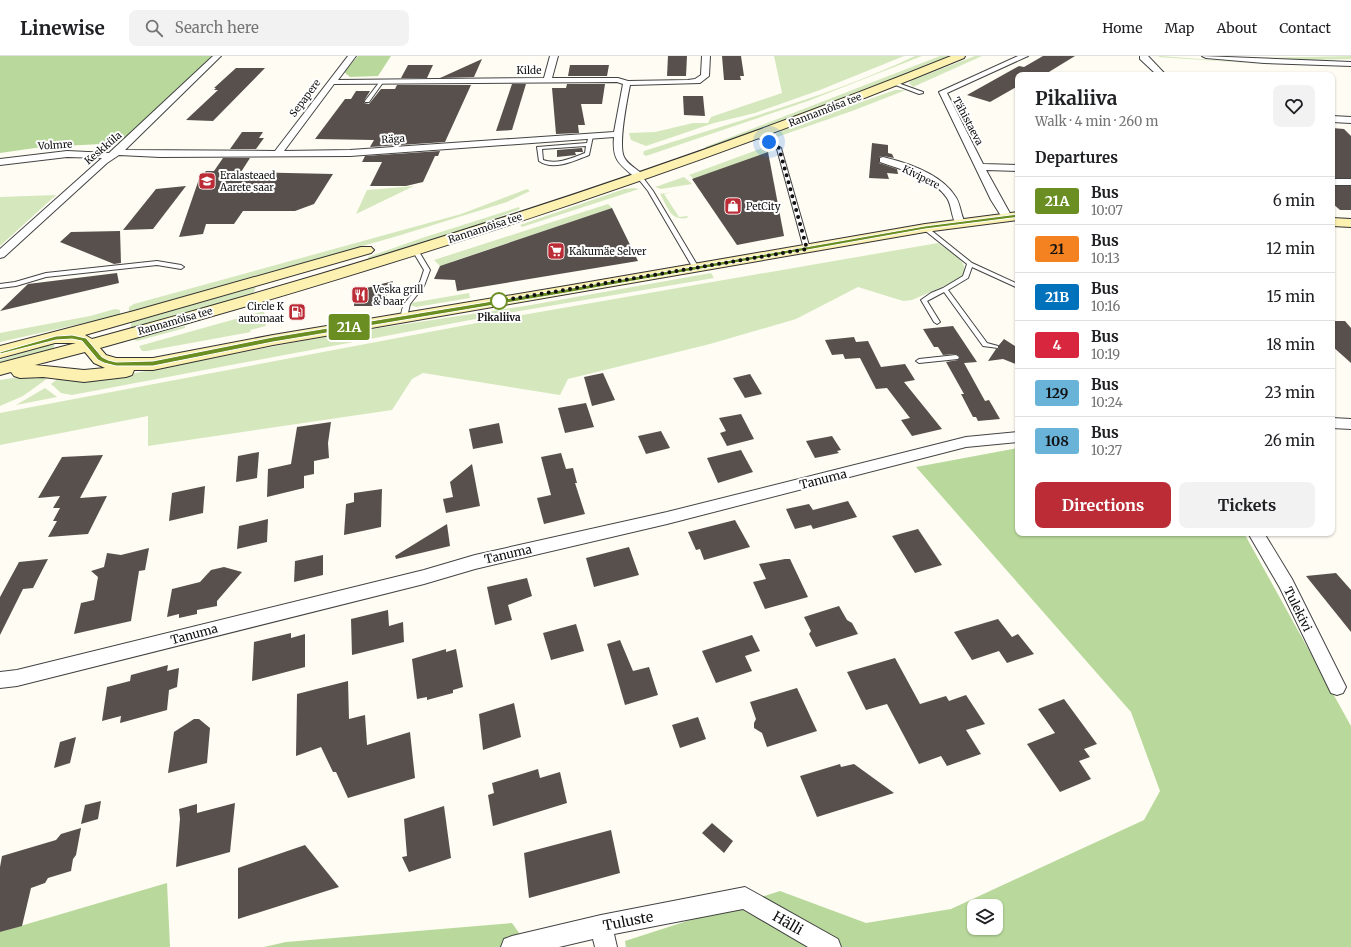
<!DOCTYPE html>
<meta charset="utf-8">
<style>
body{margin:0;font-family:Merriweather,serif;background:#f2f2f2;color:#202124;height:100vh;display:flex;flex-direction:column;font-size:15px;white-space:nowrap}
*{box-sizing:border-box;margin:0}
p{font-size:13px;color:#757577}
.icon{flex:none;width:22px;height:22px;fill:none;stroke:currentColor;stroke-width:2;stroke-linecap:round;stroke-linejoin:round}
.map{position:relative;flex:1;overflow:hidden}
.details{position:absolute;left:1015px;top:16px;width:320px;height:464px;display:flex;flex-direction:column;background:#fff;border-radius:8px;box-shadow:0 1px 3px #0004}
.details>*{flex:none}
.badge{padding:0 8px;border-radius:3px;font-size:14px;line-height:26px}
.controls{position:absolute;left:967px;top:843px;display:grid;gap:8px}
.controls a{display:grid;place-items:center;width:36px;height:36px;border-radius:8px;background:#fff;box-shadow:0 1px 3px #0004;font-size:20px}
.you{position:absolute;width:20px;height:20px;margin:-10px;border:3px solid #fff;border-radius:50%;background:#1a73e8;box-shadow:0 0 0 6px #1a73e833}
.map>.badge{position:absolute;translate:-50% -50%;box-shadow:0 0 0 2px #fff}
h2{padding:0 20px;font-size:15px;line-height:36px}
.round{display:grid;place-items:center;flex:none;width:42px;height:42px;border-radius:8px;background:#f2f2f2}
.summary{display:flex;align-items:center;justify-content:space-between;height:68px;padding:0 20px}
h1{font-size:19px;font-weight:700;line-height:30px}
.primary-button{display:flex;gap:8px;margin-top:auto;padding:8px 20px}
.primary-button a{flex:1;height:46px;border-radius:8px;background:#bb2c37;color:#fff;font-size:16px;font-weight:700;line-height:46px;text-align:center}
.primary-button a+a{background:#f2f2f2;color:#202124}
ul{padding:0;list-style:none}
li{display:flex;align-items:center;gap:12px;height:48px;padding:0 20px;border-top:1px solid #e0e0e0}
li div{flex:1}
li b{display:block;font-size:15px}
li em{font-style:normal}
li .badge{min-width:44px;font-weight:700;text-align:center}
header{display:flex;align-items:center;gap:24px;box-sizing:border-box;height:56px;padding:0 20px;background:#fff;border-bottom:1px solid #e0e0e0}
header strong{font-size:19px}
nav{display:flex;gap:22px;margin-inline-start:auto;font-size:14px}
.search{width:280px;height:36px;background:#f2f2f2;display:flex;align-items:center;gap:10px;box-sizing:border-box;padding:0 14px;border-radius:8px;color:#757577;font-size:15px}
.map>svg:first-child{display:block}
</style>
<header>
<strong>Linewise</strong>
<div class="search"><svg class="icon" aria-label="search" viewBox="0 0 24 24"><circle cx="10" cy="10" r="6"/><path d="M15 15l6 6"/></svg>Search here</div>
<nav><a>Home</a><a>Map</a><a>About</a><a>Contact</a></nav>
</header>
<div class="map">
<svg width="1351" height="891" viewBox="0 0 1351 891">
<rect width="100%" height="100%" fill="#fefcf3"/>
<g fill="#d5e8bd">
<path d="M774,0H904L820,34L755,57L714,67L646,90L631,84L629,77L655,76L693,67H708L711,61L782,37Z"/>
<path d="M915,0H922L808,45L646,100L643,98L644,95C735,65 829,41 915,0Z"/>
<path d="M940,0H950L819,53L707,92L705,91Z"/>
<path d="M975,0H982L913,31L909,27L912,24Z"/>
<path d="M1161,0L1264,8L1157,1Z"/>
<path d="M1351,0V3L1308,4L1263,2Z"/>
<path d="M895,34H906L852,55L774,82L777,77L791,71Z"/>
<path d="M768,90L773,92V95L694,123L689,119Z"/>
<path d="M684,121L692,128L661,133L655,131Z"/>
<path d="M414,130L356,158L367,134Z"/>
<path d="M634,132L639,133L522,171L520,169L624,133Z"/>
<path d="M527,133L530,135L507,146L401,179L129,257V251L134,248L461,158Z"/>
<path d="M672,136L664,138L679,161L688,160L687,162C670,165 668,151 660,138Z"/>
<path d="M56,139L0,190V141Z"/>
<path d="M608,148L612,152L451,206L452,208L440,210L434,204Z"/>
<path d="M519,151L520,153L465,174L369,204L368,201L422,182Z"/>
<path d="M938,187C950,196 977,209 958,224L912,244L903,245L858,231L796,263L710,288L568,323L560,339L423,317L412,323L392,354L148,390V360L0,389V357L493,264Z"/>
<path d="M711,217L714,222L497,259L72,339L61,337L51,328L57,323L75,325L115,321L333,279L525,250Z"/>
<path d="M256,231L253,238L131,272V266Z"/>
<path d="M469,237L470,242L416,251L410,249L411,247Z"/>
<path d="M115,253L120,254V259L0,286V277L90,260Z"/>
<path d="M264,255L266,270L250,274L251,276L147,295H142L139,290Z"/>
<path d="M185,270V272L137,285L132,283Z"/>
<path d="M54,287V293L0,308V304Z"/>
<path d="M25,320L48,322L23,340L0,350V324Z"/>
<path d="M45,332L57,341L16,349Z"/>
</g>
<g fill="#b9d99c" fill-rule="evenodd">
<path d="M0,0H212L122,87L42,91L0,97Z"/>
<path d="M358,0H391L378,20L350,21L344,16Z"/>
<path d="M1018,392V477H1244L1351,670V891H626L625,885L780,835L866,867L951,853L1144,764L1160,735L1131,656L916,411ZM974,850H996V872H974Z"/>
<path d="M167,827L170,891H0V876Z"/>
<path d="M512,867L529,891H264L286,886Z"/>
</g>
<g fill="#58504c">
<path d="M668,0H687L686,20H667Z"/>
<path d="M722,0H741L744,20H740L741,24H724Z"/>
<path d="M1043,0H1075L1044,19H1018V30L990,46L967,39L1019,10L1024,11Z"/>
<path d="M482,3L474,21L440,22Z"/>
<path d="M408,9H433L427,22H401Z"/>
<path d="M570,9H609L607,20H568Z"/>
<path d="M236,12H265L213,65L186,64L218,34H214L216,32H214Z"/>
<path d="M512,28H526L512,74L496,75Z"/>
<path d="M567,28H605L602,48H581L585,69H578L579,77L556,78L552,32H566Z"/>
<path d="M397,29H471L445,86L370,91L374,84L315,83L345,43H351L356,35H370L364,45V47L369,48L381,33H395Z"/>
<path d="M683,40H703L705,60L684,59Z"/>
<path d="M1332,72L1344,73L1351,80V122H1332Z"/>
<path d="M242,76H263L259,82H264L256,93H230Z"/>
<path d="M872,87L888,89V97L892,98L894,102L883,100L879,101V107L897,113L898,118L887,117L889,123L869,122Z"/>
<path d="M582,92L583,96H575L576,99L557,101V94Z"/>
<path d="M440,95L438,100H435L423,126L406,130H370L382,106H362L365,100Z"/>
<path d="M768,96L784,180L737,189L692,123Z"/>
<path d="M223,102H250L241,116L333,118L314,148L295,155H243L234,168H206L203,178L179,181L199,123L206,115H214Z"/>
<path d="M186,130L153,173L123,174L156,133Z"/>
<path d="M1332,130H1351V154H1340L1332,147Z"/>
<path d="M612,152L638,205L457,235L455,224L434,223L440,210Z"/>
<path d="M120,175L121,207L114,208L60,186L71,176Z"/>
<path d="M117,217L119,227L0,255L28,228Z"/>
<path d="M393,225L382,250H354L355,235Z"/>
<path d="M1332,265H1345L1351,272V307L1332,290Z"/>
<path d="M953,270L977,306L964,307L985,345L989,344L1000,363L978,365L976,361H973L961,338H964L946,306L958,304L960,301L956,298L943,299L938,291H934L923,273Z"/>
<path d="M854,281L856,286L868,285L881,311L905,308L915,324L904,326L942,373L912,380L901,364L910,362L887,332L876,333L860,302L845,303L843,298L832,299L825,284Z"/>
<path d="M1004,283L1018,292V309L1003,303L988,305L996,293H999V289Z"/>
<path d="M603,317L615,344L592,350L584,321Z"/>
<path d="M750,318L762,338L745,342L733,322Z"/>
<path d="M586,347L594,371L565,377L558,352Z"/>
<path d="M741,358L754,383L727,390L720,377L726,375L719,362Z"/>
<path d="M331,366L328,387L329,402L314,405V418L304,420V432L267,441L268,413L291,408L297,371Z"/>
<path d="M499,367L503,387L473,393L469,373Z"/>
<path d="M661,375L670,392L646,398L638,380Z"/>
<path d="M832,380L841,394L837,395L839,397L815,402L806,385Z"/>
<path d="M741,394L753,416L718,427L707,402Z"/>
<path d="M259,396L257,422L236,426L238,400Z"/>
<path d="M561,397L566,413L573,412L577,427H575L585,458L544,468L537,442L551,439L541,401Z"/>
<path d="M103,399L80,442L107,440L88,478L48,481L57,465H53L60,452H53L60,440L38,442L62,401Z"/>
<path d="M472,408L480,450L446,457L443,443L453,441L450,426Z"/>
<path d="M205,430L203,457L169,465L172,437Z"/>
<path d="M382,433L381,471L344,479L346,448L354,446V437Z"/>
<path d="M848,445L857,461L813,473L811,469L795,473L786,453L809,448L813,454Z"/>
<path d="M268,463L267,486L237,493L239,470Z"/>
<path d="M735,464L750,491L704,504L700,493L696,494L688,476Z"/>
<path d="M447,468L450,490L396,503L395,500Z"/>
<path d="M918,473L942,509L915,517L892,480Z"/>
<path d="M629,491L639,519L594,531L586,502Z"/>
<path d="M149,492L145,514L139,515L131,565L74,578L81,547L94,544L98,521L91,515L104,511L107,497L121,499Z"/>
<path d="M323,499V519L294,526L295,505Z"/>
<path d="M48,503L33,532L23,533L0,579V541L19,506Z"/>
<path d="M785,503H790L808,541L765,553L753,526L766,523L759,508Z"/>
<path d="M224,511L242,516L217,545V550L197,554V558L179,562V558L167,561L172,533L200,526L211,514Z"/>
<path d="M1336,517L1351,534V576L1306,520Z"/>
<path d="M527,522L532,540L508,549L512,564L495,569L487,531Z"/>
<path d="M839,550L847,564L852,567L858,578L816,591L809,578L811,575L804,561Z"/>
<path d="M388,554L389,570L403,566L404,586L352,599L351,563Z"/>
<path d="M998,563L1012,581L1018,578L1034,598L1007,607L999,595L972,604L954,576Z"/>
<path d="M576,568L584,595L551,604L543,577Z"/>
<path d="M291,577V582L305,578V611L252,625L254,586Z"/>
<path d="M752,579L760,595L745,600L752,615L716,627L702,595Z"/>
<path d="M620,584L633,615L649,611L658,639L625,649L607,588Z"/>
<path d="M446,593V596L456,593L463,631L453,634V637L427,644V641L417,643L412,603Z"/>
<path d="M895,602L920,648L946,640L949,645L966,639L985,668L966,674L981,698L947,710L941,700L919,708L887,648L866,654L847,616Z"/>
<path d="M168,609L167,615L179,612L177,631L169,634L167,654L120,667L121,660L102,665L107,631L130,625L131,619Z"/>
<path d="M348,625L349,663L365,659L367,689L410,676L415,722L348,742L336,716H333L321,691L296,700L297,638Z"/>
<path d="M797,632L817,675L767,691L762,677L754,672V667L756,663L750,646Z"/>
<path d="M1064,643L1097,688L1084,693L1090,701L1079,705L1091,723L1060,736L1027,688L1055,677L1038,653Z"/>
<path d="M514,647L521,681L483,694L479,658Z"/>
<path d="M698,661L706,683L680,692L672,669Z"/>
<path d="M194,663H199L210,672L207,707L168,717L174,676Z"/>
<path d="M76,681L70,707L54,712L60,686Z"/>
<path d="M840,708L841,711L854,708L894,737L817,761L800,720Z"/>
<path d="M538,713L540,722L560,716L567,747L493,770L488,739L494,737L492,727Z"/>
<path d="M101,745L98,763L81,768L85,749Z"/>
<path d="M235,747L230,796L176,811L180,763L179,753L197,748V757Z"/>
<path d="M444,750L451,802L409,816L402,801L407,800L404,763Z"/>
<path d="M712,767L733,785L724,797L702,777Z"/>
<path d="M81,772L76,799L73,803L71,815L48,822L45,827L31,832L22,870L0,876V811L2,800L56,784L61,778Z"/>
<path d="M611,774L620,817L529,842L524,797Z"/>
<path d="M305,789L339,831L238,863V812Z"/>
</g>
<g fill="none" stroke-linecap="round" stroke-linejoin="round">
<defs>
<g id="lane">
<path d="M381,24L384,25L369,46H365V45Z"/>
<path d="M895,26L923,36V37L919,38L893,28V27Z"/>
<path d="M755,78H759L781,92L810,193L809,194L804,193L777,93L755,80Z"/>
<path d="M589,79L593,80L589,99C574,105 553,115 539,105L537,91L587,87ZM586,90L585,97C572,102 557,109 543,104L542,93Z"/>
<path d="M637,119H641L653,135L699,212L698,213L696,214L693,212L648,135L636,120Z"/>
<path d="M923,171H927L972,207L1018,228V232L972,211L968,222L948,234L987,287L998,290V292L983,290L944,236L927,245L940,266L937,268L934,266L921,244L931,237L943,232L963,220L967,208L923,173Z"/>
<path d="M415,192L418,194L430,214L424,230L410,248L407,261L404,263L401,261C402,244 411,243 418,230C421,225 422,219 424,214L412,194Z"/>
<path d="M157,205L181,209L184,211L181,213L157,209L46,221L16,230L0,232V228L15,226L46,217Z"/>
<path d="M956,299L959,301L958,303L919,307L916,305L919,303Z"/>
</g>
<g id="street">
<path d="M213,0H221L125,94L275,95L348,0H356L338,24L544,22L550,0H558L552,22H618L628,25L688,24L695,23L701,19L702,0H710L709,20L700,27L630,29C627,44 618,89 624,101C627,108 637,113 642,118V122H636C619,108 612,104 614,81L350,100L160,101L119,99L107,107L4,201L0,202V193L102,102L67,101L0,109V103L67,95L109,97ZM617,26L623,28L614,76L350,94L284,95L334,28Z"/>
<path d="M1018,0H1028L947,37L983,108L1018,109V115L986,114L1012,161L1007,164L1003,163L991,144L939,36Z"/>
<path d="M1140,0H1148L1166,19H1157L1140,3Z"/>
<path d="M1202,0L1351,6V10L1264,7L1206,2Z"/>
<path d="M1332,60L1351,61V67L1332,66Z"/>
<path d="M883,101C908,107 941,118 955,140C961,148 960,158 965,166L964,168H956C951,160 952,150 947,142C933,121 902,114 880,106V102Z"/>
<rect x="1332" y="123" width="19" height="6"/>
<path d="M1332,362L1351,363V373L1332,372Z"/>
<path d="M1018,376V386L966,391L667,468L475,513L424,528L17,630L0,632V616L17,614L424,514L475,499L667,456L966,381Z"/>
<path d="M1248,477H1264L1292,523L1346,631L1343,637L1337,639L1331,637L1280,532Z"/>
<path d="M745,831L838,883L841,891H808L743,853L614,878L617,891H595L593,883L559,891H501L504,883L512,880L601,859Z"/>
</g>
<g id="secondary">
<path d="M951,0H965L964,2C683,118 393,211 100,292L106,299L116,302H153L273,279L566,230L925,168L1018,156V164L925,176L273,289L153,314H134L132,319L126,321L84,326L43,321L20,322L14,320L11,316L0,319V307L76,287H55L0,302V290L134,255L361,191H371L374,194L371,197L85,279L92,283C383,204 671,113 951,0ZM85,296L94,307L105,312L84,314L35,309Z"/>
<path d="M1332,162L1351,163V171L1332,170Z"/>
</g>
</defs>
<use href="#lane" stroke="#434343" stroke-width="2"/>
<use href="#street" stroke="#434343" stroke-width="2"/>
<use href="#secondary" stroke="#323232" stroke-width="2"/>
<use href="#lane" fill="#fff" fill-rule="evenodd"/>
<use href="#street" fill="#fff" fill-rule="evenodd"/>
<use href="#secondary" fill="#fcf1b0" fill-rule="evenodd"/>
</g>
<path fill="#6b8e23" stroke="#fff" d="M1018,158L1020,161L925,173L566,237L273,286L153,310H116L104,307L98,304L82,285L72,283L56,284L0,298V296L56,280L72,279L86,282L102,301L108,304L116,306L153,305L273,281L566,233L925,170Z"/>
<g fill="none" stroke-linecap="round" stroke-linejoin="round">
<path stroke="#101010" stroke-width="4" stroke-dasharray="0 7.2" d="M499,245L807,193L779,92L769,86"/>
</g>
<defs>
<symbol id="school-square" viewBox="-11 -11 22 22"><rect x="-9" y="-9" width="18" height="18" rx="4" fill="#bb2c37" stroke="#fff"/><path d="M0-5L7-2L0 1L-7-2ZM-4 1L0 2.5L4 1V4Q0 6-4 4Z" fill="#fff"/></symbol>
<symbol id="shop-square" viewBox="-11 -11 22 22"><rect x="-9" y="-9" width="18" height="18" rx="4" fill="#bb2c37" stroke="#fff"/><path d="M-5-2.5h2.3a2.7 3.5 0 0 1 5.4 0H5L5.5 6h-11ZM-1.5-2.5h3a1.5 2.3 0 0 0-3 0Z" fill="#fff"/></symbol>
<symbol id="supermarket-square" viewBox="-11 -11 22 22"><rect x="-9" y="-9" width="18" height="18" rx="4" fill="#bb2c37" stroke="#fff"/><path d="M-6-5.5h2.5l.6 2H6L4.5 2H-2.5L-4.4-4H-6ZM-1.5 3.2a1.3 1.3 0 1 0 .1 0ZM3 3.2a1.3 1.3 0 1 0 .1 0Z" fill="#fff"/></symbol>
<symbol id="restaurant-square" viewBox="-11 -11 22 22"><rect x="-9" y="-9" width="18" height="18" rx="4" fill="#bb2c37" stroke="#fff"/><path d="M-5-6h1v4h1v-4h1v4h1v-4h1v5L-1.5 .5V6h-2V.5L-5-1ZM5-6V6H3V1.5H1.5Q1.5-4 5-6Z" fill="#fff"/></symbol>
<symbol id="fuel-square" viewBox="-11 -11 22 22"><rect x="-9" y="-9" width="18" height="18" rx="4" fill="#bb2c37" stroke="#fff"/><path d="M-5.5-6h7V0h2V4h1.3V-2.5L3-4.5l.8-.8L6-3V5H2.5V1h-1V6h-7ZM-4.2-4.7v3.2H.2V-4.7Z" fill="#fff"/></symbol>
</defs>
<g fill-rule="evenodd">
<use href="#school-square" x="197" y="115" width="20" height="20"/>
<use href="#shop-square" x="723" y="140" width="20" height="20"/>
<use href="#supermarket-square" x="546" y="185" width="20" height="20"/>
<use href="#restaurant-square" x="350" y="229" width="20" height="20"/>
<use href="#fuel-square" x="287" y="246" width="20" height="20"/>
</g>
<circle fill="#fff" stroke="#6b8e23" stroke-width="2" cx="499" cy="245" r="8"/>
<g text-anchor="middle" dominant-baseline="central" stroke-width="4" stroke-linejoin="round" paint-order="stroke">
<g font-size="10" fill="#101010" stroke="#fff">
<text x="529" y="14">Kilde</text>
<text transform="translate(305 42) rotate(-53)">Sepapere</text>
<text transform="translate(825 54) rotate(-21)">Rannamõisa tee</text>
<text transform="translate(968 65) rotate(62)">Tähistaeva</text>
<text transform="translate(393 83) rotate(-4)">Räga</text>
<text transform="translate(55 89) rotate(-4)">Volmre</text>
<text transform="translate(103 92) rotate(-40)">Keskküla</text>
<text transform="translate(921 121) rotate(26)">Kivipere</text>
<text transform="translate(485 172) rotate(-18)">Rannamõisa tee</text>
<text transform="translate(175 265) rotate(-16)">Rannamõisa tee</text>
</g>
<g font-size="10" fill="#101010" stroke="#fff" text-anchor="start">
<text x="220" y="119">Eralasteaed<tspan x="220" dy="12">Aarete saar</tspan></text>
<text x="746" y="150">PetCity</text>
<text x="569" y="195">Kakumäe Selver</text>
<text x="373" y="233">Veska grill<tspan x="373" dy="12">&amp; baar</tspan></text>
<text x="284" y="250" text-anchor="end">Circle K<tspan x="284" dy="12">automaat</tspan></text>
</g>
<g font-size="10" font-weight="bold" fill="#101010" stroke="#fff">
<text x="499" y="261">Pikaliiva</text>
</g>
<g font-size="12" fill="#101010" stroke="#fff">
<text transform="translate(823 423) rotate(-14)">Tanuma</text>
<text transform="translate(508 498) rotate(-13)">Tanuma</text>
<text transform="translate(1298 553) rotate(64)">Tulekivi</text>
<text transform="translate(194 578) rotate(-15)">Tanuma</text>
</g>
<g font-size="14" fill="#101010" stroke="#fff">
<text transform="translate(628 865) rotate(-11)">Tuluste</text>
<text transform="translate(788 867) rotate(30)">Hälli</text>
</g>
</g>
</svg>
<div class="controls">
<a><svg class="icon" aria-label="layers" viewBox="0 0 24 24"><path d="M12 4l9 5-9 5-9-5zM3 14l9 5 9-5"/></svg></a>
</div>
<div class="you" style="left:769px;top:86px"></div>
<b class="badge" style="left:349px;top:271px;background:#6b8e23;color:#fff">21A</b>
<section class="details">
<div class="summary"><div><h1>Pikaliiva</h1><p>Walk · 4 min · 260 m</p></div><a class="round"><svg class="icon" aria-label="heart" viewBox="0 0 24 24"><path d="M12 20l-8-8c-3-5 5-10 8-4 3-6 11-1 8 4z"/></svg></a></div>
<h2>Departures</h2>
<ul>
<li><span class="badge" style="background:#6b8e23;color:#fff">21A</span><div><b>Bus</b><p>10:07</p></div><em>6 min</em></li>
<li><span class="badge" style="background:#f58220;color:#111">21</span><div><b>Bus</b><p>10:13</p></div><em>12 min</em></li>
<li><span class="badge" style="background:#0072bc;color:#fff">21B</span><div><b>Bus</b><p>10:16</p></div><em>15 min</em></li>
<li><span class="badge" style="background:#d7263d;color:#fff">4</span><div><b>Bus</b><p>10:19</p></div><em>18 min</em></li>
<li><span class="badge" style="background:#69b3d9;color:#111">129</span><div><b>Bus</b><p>10:24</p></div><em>23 min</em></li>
<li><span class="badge" style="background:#69b3d9;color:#111">108</span><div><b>Bus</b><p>10:27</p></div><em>26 min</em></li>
</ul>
<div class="primary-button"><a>Directions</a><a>Tickets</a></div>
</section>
</div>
